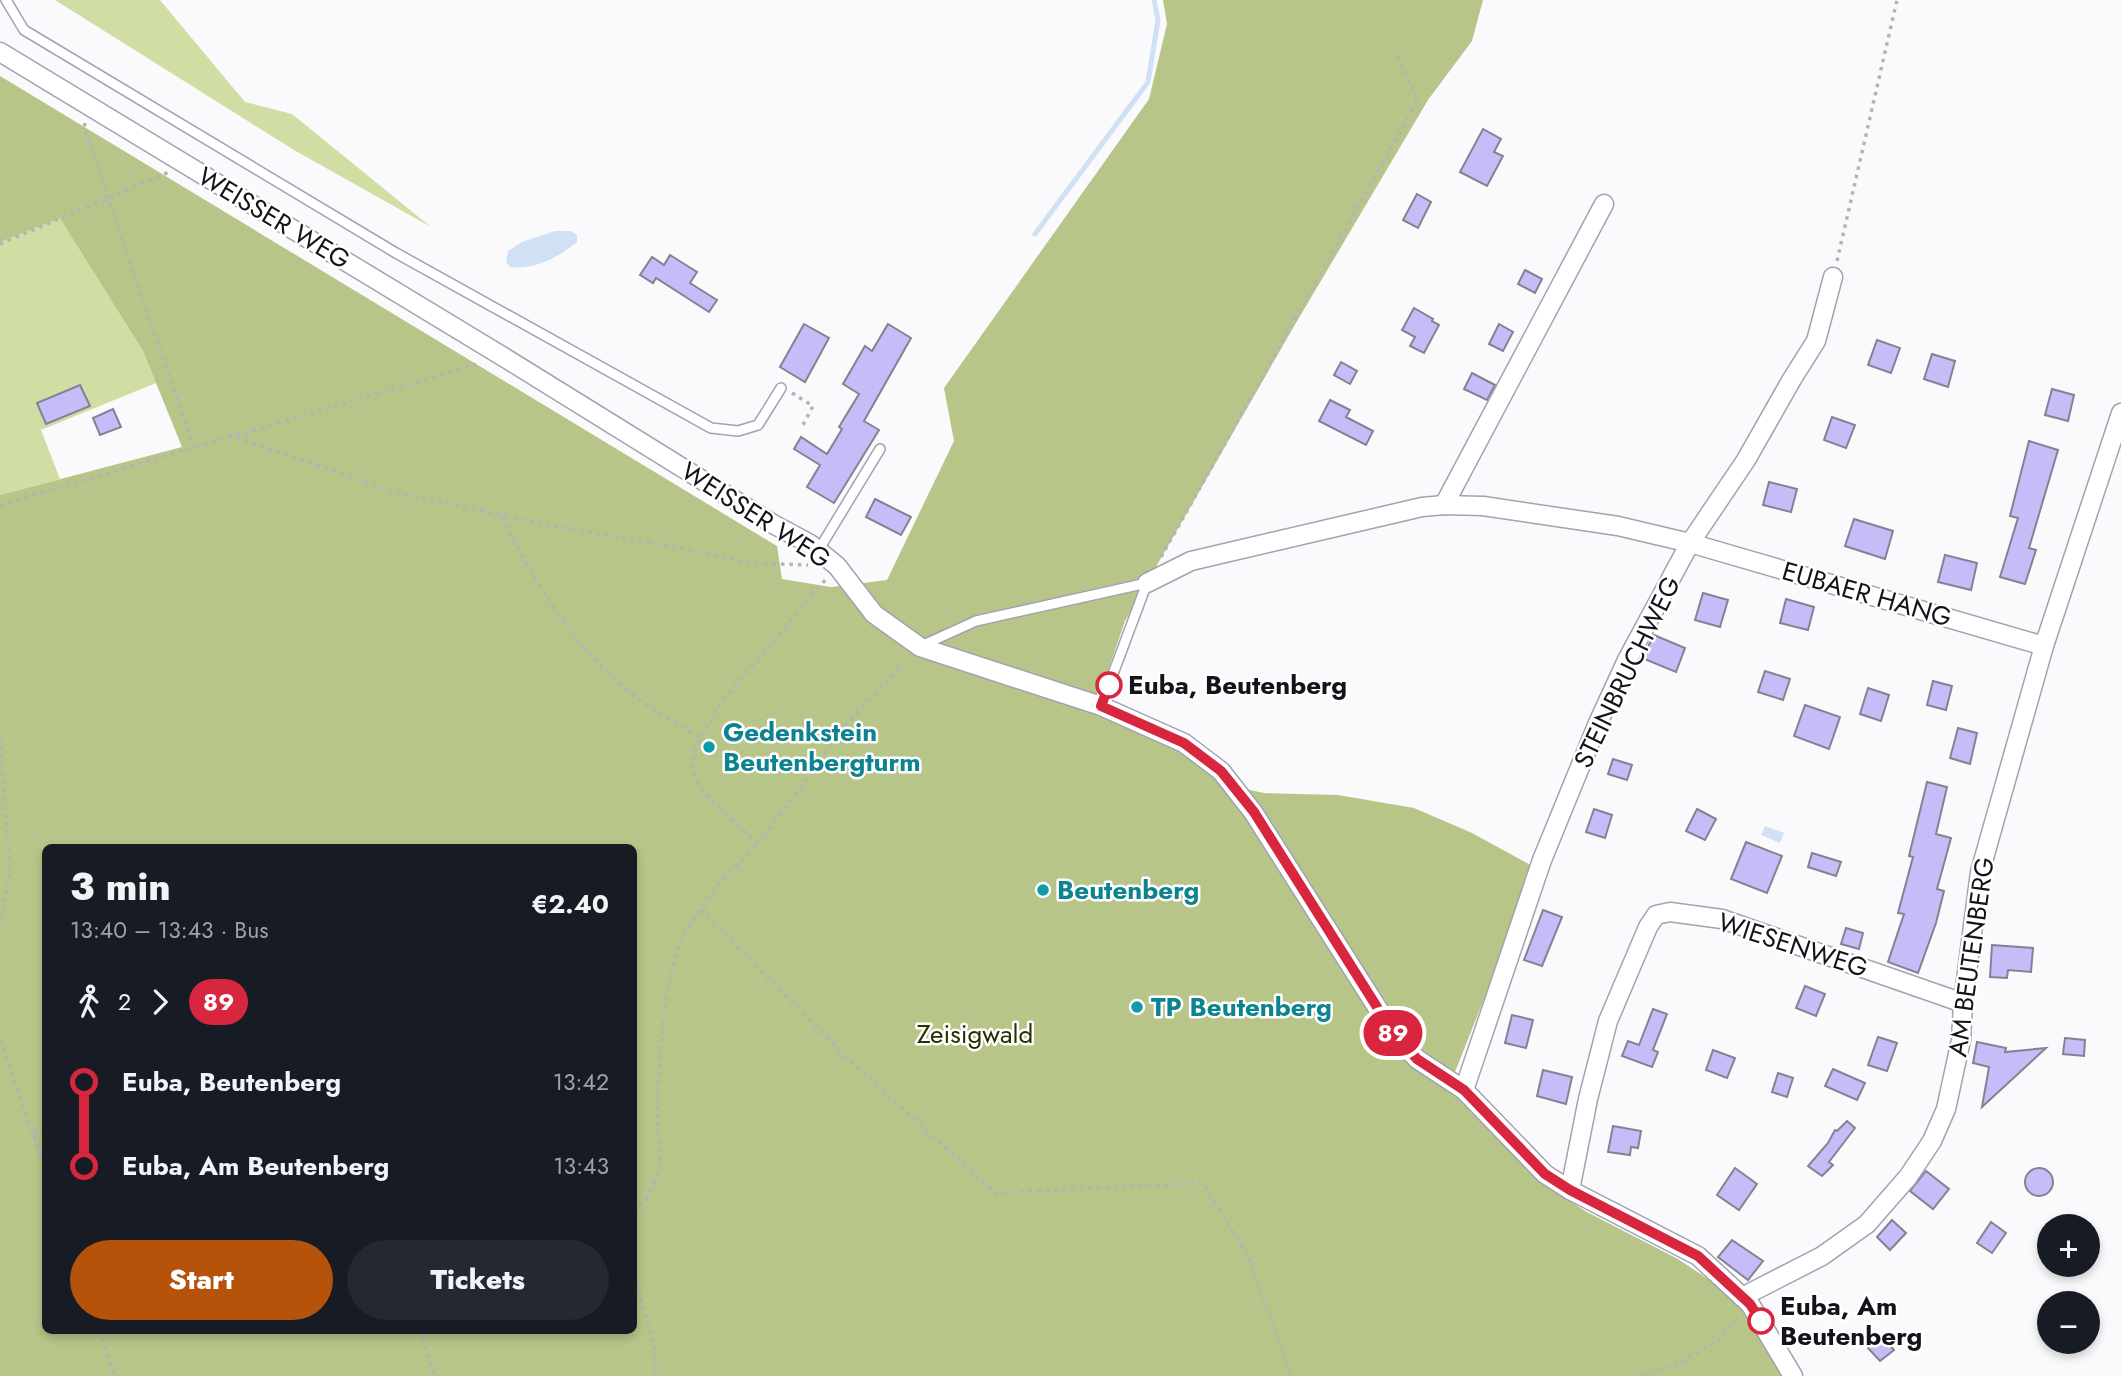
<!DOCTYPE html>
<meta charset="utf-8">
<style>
body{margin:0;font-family:Jost,sans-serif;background:#242831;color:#f1f3f6;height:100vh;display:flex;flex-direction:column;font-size:26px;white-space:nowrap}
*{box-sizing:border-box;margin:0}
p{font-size:23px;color:#9ea1a6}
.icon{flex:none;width:38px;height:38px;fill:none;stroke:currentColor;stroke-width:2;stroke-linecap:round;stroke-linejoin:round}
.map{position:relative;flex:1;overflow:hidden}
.sheet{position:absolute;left:42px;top:844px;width:595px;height:490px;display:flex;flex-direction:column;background:#171b24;border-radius:10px;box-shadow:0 4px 10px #0003}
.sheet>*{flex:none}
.badge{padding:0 14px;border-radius:23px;font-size:24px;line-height:46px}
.controls{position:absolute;left:2037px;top:1214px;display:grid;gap:14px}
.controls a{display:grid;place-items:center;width:63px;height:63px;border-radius:50%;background:#171b24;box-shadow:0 4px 10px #0003;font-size:35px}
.map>.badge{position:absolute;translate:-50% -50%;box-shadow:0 0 0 4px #fff}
.legs{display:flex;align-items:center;gap:10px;height:77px;padding:0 28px;font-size:23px}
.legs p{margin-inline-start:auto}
.head{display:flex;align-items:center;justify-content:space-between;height:119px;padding:0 28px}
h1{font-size:38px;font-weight:800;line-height:52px}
.action{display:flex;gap:14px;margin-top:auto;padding:14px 28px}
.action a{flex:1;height:80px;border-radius:42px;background:#b45309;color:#fff;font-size:28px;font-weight:800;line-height:80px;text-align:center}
.action a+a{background:#242831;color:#f1f3f6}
ul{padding:0 28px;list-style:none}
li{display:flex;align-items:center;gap:24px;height:84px;font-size:26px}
li i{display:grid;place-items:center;width:10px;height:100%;margin:0 9px;background:currentColor}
li i::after{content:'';width:18px;height:18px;margin:-9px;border:5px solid;border-radius:50%;background:#171b24}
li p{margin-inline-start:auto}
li:first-child i{background:linear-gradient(#0000 50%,currentColor 0)}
li:last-child i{background:linear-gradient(currentColor 50%,#0000 0)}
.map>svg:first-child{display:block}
</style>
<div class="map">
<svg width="2121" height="1376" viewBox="0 0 2121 1376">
<rect width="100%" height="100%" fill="#fafafd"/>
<g fill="#d0dda3">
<path d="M55,0H160L245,102L292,114L431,227L294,150Z"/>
<path d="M60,217L143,351L156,383L41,430L60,479L0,495V242Z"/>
</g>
<path fill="#b8c588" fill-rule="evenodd" d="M1163,0H1483L1472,41L1428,100L1293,328L1125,621L1093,714L1173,744L1222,784L1264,793L1338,795L1414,808L1472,833L1536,868L1455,1072L1541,1182L1585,1211L1678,1259L1711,1281L1740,1308L1784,1376H0V495L182,447L143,351L60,218L0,242V76L777,546L782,579L831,587L887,580L954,441L944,388L1149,99L1167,24ZM46,847H634V1330H46Z"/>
<g fill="#d0e0f5">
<path d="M555,231H571L577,235V242C559,257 535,270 510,267L506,262L508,251L522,242Z"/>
<path d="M1765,826L1784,833L1780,843L1761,835Z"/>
</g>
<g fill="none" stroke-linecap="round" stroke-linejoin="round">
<path stroke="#d0e0f5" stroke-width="5" d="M1035,234L1148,82L1158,20L1154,0"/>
</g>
<g fill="#c5bdf8" stroke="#848292" stroke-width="2">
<path d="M1483,129L1501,139L1494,152L1503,156L1487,186L1460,172Z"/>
<path d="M1417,194L1431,202L1418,228L1403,220Z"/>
<path d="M670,255L697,272L690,283L717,300L709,312L656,278L653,283L640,275L652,257L664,265Z"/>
<path d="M1525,270L1542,279L1535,293L1518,284Z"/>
<path d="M1414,308L1433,319L1432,321L1439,325L1424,353L1410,346L1415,337L1402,330Z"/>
<path d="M804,324L829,338L805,382L780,367Z"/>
<path d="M888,324L911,338L864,421L879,430L834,503L807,487L820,465L794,449L801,437L827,454L842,429L839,427L859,394L843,384L865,346L872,351Z"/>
<path d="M1499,324L1513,332L1503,351L1489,344Z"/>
<path d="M1877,340L1900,348L1891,373L1868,365Z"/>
<path d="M1932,354L1955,361L1948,387L1924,379Z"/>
<path d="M1341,362L1357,371L1350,384L1334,375Z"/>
<path d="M1472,373L1495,385L1487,400L1464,389Z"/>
<path d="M80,385L90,406L46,424L37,403Z"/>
<path d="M2052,389L2074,395L2068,421L2045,415Z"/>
<path d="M1330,400L1350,410L1346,417L1373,431L1366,445L1319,421Z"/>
<path d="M113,409L121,427L100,435L93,418Z"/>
<path d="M1832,417L1855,425L1846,448L1824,440Z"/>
<path d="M2029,441L2058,450L2029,548L2036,550L2025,584L2000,577L2018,518L2010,516Z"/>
<path d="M1769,482L1797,489L1791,512L1763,505Z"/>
<path d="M875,499L911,517L901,535L866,517Z"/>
<path d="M1854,519L1893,531L1885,559L1845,546Z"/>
<path d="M1945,555L1977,563L1971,590L1938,582Z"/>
<path d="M1703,593L1728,600L1720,627L1695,620Z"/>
<path d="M1786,599L1814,607L1808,630L1780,623Z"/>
<path d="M1654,635L1685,648L1676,672L1642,658Z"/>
<path d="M1765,671L1790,679L1783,700L1758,692Z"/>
<path d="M1933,681L1952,686L1946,710L1927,705Z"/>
<path d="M1868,688L1889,695L1881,721L1860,714Z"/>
<path d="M1805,705L1840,717L1829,749L1794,736Z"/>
<path d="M1958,728L1977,733L1970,764L1950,758Z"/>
<path d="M1613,759L1632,765L1627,780L1608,774Z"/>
<path d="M1927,782L1947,787L1936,834L1951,838L1937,889L1944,891L1936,923L1918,973L1888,962L1904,914L1898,913L1913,857L1909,856Z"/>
<path d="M1594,809L1612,815L1605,838L1586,832Z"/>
<path d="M1697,809L1716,819L1705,840L1686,831Z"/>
<path d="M1746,842L1782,856L1767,893L1731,879Z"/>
<path d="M1812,853L1841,862L1836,876L1808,867Z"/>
<path d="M1543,910L1562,917L1542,966L1524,960Z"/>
<path d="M1846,928L1863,933L1859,949L1841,944Z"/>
<path d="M1992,945L2033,948L2031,972L2008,970L2007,978L1990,977Z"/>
<path d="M1805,986L1825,994L1816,1016L1796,1008Z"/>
<path d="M1653,1009L1667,1014L1653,1050L1658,1052L1652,1067L1622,1056L1628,1041L1639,1045Z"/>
<path d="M1512,1015L1533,1020L1526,1048L1505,1043Z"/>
<path d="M1878,1037L1897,1043L1887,1071L1868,1065Z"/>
<path d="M2065,1038L2085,1040L2084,1056L2063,1054Z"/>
<path d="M1977,1042L2006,1048L2005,1052L2046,1048L1982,1107L1989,1067L1973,1063Z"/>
<path d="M1713,1050L1735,1058L1727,1078L1706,1070Z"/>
<path d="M1833,1069L1865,1083L1857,1100L1825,1086Z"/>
<path d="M1543,1070L1572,1077L1566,1104L1537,1096Z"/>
<path d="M1778,1073L1793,1078L1787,1097L1772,1092Z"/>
<path d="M1847,1121L1855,1128L1829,1162L1833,1165L1822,1176L1808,1166L1828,1143L1835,1130L1837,1131Z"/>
<path d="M1613,1126L1641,1131L1638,1148L1631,1147L1630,1155L1608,1152Z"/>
<path d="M1735,1168L1757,1184L1739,1210L1717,1195Z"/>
<circle cx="2039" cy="1182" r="14"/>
<path d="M1926,1171L1949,1189L1933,1209L1910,1191Z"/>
<path d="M1892,1220L1906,1233L1890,1250L1877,1237Z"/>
<path d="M1991,1222L2006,1233L1992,1253L1977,1243Z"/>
<path d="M1732,1240L1763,1261L1748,1280L1718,1257Z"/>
<path d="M1882,1336L1894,1350L1880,1361L1868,1348Z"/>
</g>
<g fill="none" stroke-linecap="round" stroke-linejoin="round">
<defs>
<g id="lane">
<path d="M6,0L24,30L396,253L711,428L738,431L758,425L781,388"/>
<path d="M818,551L880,449"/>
<path d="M921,646L976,621L1147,583"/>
<path d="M1101,706L1147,583"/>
</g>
<g id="street">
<path d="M0,52L502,356L773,524L810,544L837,566L874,614L920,647L1101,706L1184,743L1221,771L1253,812L1394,1034L1417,1059L1464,1090L1545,1174L1570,1190L1698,1256L1750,1304L1793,1376"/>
<path d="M1444,505L1604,204"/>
<path d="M1147,583L1191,561L1422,507L1444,505L1483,506L1618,526L1690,543L2044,646"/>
<path d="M1464,1090L1542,860L1598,723L1627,660L1690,543L1746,460L1792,379L1816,341L1833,277"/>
<path d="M1570,1190L1588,1099L1608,1021L1648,927L1656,915L1670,912L1722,919L1963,1003"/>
<path d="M1742,1297L1822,1256L1867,1224L1908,1177L1932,1141L1946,1109L1961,1040L1963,1003L1980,872L2044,646L2121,413"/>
</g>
</defs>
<use href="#lane" stroke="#a3a1b2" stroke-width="12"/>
<use href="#street" stroke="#a3a1b2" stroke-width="21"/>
<g stroke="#b4b4b8" stroke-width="3.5" stroke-dasharray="3.5 5" stroke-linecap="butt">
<path d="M85,123L84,128L193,446"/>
<path d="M0,244L169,172"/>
<path d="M1837,261L1897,0"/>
<path d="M792,393L813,406L803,425"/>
<path d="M228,435L394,492L538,523L681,548L751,563L808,565"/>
<path d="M0,505L481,363"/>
<path d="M502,517C537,587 576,653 640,700C659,714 680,725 700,738"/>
<path d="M1161,557L1418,100L1395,52"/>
<path d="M0,738L10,871L0,924"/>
<path d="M758,844L708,797L697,783L693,766L694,751L720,704L827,578"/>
<path d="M701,910L847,1058L995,1193L1203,1183L1249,1258L1290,1376"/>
<path d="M0,1040L46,1170"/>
<path d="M33,1134L46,1130"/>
<path d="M634,1212L649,1195L660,1169L657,1099L665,1003L679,942L718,885L758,844L847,724L908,659"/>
<path d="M634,1273L655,1348L656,1376"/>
<path d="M99,1330L114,1376"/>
<path d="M421,1330L434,1376"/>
<path d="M1641,1376L1675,1365L1718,1341L1739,1317"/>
</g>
<use href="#lane" stroke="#fff" stroke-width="9"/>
<use href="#street" stroke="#fff" stroke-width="18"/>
</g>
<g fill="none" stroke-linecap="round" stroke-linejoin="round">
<defs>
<path id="line-1" d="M1109,685L1101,706L1184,743L1221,771L1254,812L1394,1034L1417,1059L1464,1090L1545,1174L1570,1190L1698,1256L1750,1304L1761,1321"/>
</defs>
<use href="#line-1" stroke="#fff" stroke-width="16"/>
<use href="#line-1" stroke="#d7263d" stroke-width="10"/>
</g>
<g fill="#fff" stroke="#d7263d" stroke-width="3.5">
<circle cx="1109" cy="685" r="12"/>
<circle cx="1761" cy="1321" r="12"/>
</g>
<g fill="#0f9aa8" stroke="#fff" stroke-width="2.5">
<circle cx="709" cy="747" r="7"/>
<circle cx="1043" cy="890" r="7"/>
<circle cx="1137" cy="1007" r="7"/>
</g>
<g text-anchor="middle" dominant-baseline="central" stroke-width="5" stroke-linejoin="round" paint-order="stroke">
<g font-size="26" fill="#141319" stroke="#fff">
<text transform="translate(274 218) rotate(31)">WEISSER WEG</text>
<text transform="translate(756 515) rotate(33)">WEISSER WEG</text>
<text transform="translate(1867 594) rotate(16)">EUBAER HANG</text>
<text transform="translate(1627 672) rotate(-64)">STEINBRUCHWEG</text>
<text transform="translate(1793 945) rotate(18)">WIESENWEG</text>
<text transform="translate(1971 957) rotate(-82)">AM BEUTENBERG</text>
</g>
<g font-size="26" font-weight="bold" fill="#141319" stroke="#fff" text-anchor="start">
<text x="1128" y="685">Euba, Beutenberg</text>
<text x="1780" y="1306">Euba, Am<tspan x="1780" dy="30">Beutenberg</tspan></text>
</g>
<g font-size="26" font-weight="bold" fill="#0d838f" stroke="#fff" text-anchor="start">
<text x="723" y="732">Gedenkstein<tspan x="723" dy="30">Beutenbergturm</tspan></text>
<text x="1057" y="890">Beutenberg</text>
<text x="1151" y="1007">TP Beutenberg</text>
</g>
<g font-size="26" fill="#293000" stroke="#fff">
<text x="975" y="1034">Zeisigwald</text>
</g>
</g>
</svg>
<div class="controls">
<a>+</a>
<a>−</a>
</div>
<b class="badge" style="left:1393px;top:1033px;background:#d7263d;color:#fff">89</b>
<section class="sheet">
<div class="head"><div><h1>3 min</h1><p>13:40 – 13:43 · Bus</p></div><b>€2.40</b></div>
<div class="legs"><svg class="icon" aria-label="walk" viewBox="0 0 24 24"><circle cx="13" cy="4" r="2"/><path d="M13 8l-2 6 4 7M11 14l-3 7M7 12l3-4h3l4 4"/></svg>2<svg class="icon" aria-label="forward" viewBox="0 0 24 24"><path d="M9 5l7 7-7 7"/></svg><b class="badge" style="background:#d7263d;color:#fff">89</b></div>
<ul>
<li><i style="color:#d7263d"></i><b>Euba, Beutenberg</b><p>13:42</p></li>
<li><i style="color:#d7263d"></i><b>Euba, Am Beutenberg</b><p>13:43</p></li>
</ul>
<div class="action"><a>Start</a><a>Tickets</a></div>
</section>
</div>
